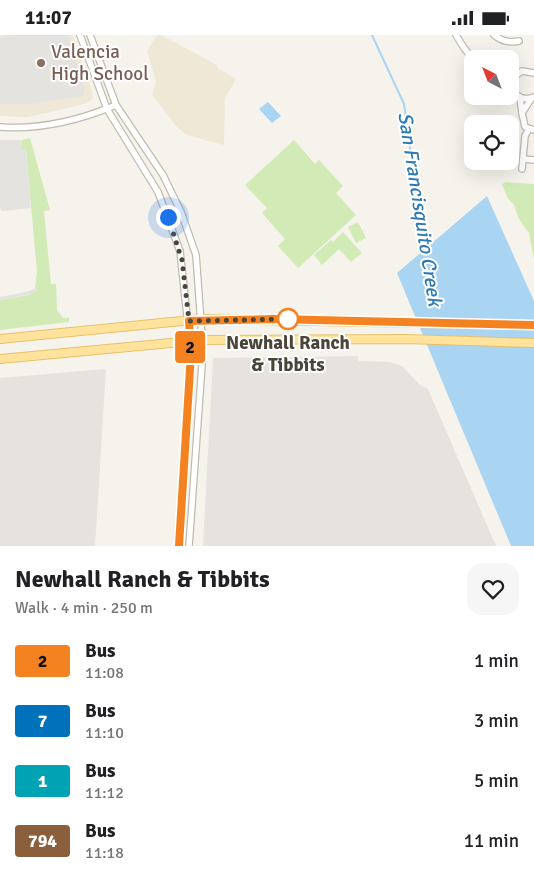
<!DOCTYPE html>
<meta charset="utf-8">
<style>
body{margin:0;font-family:Signika,sans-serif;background:#f6f6f6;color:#202124;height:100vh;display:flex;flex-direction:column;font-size:19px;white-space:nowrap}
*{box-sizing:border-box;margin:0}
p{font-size:16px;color:#757577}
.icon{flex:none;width:28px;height:28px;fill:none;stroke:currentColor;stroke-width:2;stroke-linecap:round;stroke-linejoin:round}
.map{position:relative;height:511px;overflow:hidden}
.side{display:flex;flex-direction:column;background:#fff;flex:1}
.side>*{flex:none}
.badge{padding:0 10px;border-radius:4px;font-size:18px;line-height:32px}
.needle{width:32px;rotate:318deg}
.tools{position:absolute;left:464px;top:15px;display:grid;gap:10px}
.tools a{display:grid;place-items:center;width:55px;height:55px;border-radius:10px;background:#fff;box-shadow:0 5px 20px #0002;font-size:25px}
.you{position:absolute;width:25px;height:25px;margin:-12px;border:4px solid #fff;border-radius:50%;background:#1a73e8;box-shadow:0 0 0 8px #1a73e833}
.map>.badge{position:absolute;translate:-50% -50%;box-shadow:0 0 0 2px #fff}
.round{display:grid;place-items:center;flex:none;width:52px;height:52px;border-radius:15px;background:#f6f6f6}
.overview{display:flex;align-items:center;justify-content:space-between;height:85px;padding:0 15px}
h1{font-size:24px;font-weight:700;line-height:38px}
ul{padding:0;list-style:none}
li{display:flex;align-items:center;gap:15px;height:60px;padding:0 15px}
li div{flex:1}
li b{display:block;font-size:19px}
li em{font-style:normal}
li .badge{min-width:55px;font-weight:700;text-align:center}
.status{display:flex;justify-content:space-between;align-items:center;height:35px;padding:0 25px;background:#fff;direction:ltr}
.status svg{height:14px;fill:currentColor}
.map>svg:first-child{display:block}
</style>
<div class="status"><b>11:07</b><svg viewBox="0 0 49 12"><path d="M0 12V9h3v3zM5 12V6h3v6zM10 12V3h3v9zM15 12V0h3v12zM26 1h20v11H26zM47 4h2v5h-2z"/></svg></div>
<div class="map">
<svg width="534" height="511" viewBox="0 0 534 511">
<rect width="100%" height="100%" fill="#f6f3ec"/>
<g fill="#e6e2dd">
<path d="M358,321V326L389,327L402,331L420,350L428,354L496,511H203L213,323Z"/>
<path d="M106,334L95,511H0V343Z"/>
</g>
<g fill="#efe8d6">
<path d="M0,0H73L92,56L93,64L84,69L42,79L27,82L0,81Z"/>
<path d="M157,0H161L217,30L216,32L236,44L225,63L224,110L187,100L177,92L152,60L156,46L147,16Z"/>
</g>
<g fill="#d2eab5">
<path d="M30,103L50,175L44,176L51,249H56L57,275L63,283H69V287L0,295V265L28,260L38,255L35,253L37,237L26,114H21L22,105Z"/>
<path d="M294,105L315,129L319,125L343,151L336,158L356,180L298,233L278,211L285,204L262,178L267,173L245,150Z"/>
<path d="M506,147L534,149V225L529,198L519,184L514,170L507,162L502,149Z"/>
<path d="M358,187L366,203L356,208L348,192Z"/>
<path d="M343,197L362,218L351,227L339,214L322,230L314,220L331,205L333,207Z"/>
</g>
<g fill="#e5e3e0">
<path d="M9,0H68L85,57L82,61L30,69H0V3Z"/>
<path d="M0,105H22L21,114H26L31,173L2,176L0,173Z"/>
<path d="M35,253L38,255L31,259L0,265V262L30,256Z"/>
</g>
<g fill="#a9d4f2">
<path d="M268,67L281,81L272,88L259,74Z"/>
<path d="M487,161L534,266V511H511L397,238Z"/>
</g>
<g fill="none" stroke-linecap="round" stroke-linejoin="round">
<path stroke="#a9d4f2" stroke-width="2" d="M372,0L404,69L424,216"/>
<defs>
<g id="minor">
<path d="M80,0L107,74L158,157L180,216L191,318L179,511"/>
<path d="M90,0L116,70L163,140L181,177L196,220L203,316L189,511"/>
<path d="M456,0L464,13L473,24"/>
<path d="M494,0C501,6 510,8 519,6"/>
<path d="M534,38L522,36C503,46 515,70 534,62"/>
<path d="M520,63L522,78L531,64"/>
<path d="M522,78L525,92L534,95"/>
<path d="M0,92C39,95 80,85 116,70"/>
<path d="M523,124L534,125"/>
<path d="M522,134L525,101L529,94"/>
</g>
<g id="major">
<path d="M0,304L202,284L534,290"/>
<path d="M0,324L203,305L405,304L534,308"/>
</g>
</defs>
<use href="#minor" stroke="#c2bbae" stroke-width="8"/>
<use href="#major" stroke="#e6c16a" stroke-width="10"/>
<use href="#minor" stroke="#fff" stroke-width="5.5"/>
<use href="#major" stroke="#ffe39c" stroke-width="8"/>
</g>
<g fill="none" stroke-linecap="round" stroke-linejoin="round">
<defs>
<path id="line" d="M179,511L191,318L189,286L273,284L534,290"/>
</defs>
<use href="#line" stroke="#fff" stroke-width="11"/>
<use href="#line" stroke="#f58220" stroke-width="8"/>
<path stroke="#4b4439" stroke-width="5" stroke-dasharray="0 9" d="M168,182L182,225L189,286L290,284H288"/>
</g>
<circle fill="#8d6e63" stroke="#fff" stroke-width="2" cx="41" cy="28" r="5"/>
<circle fill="#fff" stroke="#f58220" stroke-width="2.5" cx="288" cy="284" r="10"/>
<g text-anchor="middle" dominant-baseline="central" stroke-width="4" stroke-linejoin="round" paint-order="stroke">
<g font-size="19" fill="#785e54" stroke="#fff" text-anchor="start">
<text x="51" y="17">Valencia<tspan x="51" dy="22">High School</tspan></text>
</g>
<g font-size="19" font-weight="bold" fill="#4b4439" stroke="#fff">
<text x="288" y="308">Newhall Ranch<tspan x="288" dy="22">&amp; Tibbits</tspan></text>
</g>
<g font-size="20" font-style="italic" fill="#2e7ab2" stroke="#fff">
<text transform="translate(420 174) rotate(81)">San Francisquito Creek</text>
</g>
</g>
</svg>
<div class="tools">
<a><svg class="needle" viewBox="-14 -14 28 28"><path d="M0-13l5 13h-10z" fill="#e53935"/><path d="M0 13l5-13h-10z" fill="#757577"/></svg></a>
<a><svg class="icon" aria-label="locate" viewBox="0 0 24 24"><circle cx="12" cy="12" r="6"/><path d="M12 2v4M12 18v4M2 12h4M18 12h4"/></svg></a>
</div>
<div class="you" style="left:168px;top:182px"></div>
<b class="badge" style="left:190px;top:312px;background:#f58220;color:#111">2</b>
</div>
<section class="side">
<div class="overview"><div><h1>Newhall Ranch &amp; Tibbits</h1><p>Walk · 4 min · 250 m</p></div><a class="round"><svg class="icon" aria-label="heart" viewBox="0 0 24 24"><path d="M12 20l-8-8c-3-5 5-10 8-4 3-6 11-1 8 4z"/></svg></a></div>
<ul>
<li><span class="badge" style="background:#f58220;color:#111">2</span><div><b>Bus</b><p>11:08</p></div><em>1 min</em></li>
<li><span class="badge" style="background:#0072bc;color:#fff">7</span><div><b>Bus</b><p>11:10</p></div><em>3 min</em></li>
<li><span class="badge" style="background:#00a3b4;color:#fff">1</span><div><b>Bus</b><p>11:12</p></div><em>5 min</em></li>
<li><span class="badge" style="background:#8b5e3c;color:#fff">794</span><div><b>Bus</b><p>11:18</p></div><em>11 min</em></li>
</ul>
</section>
